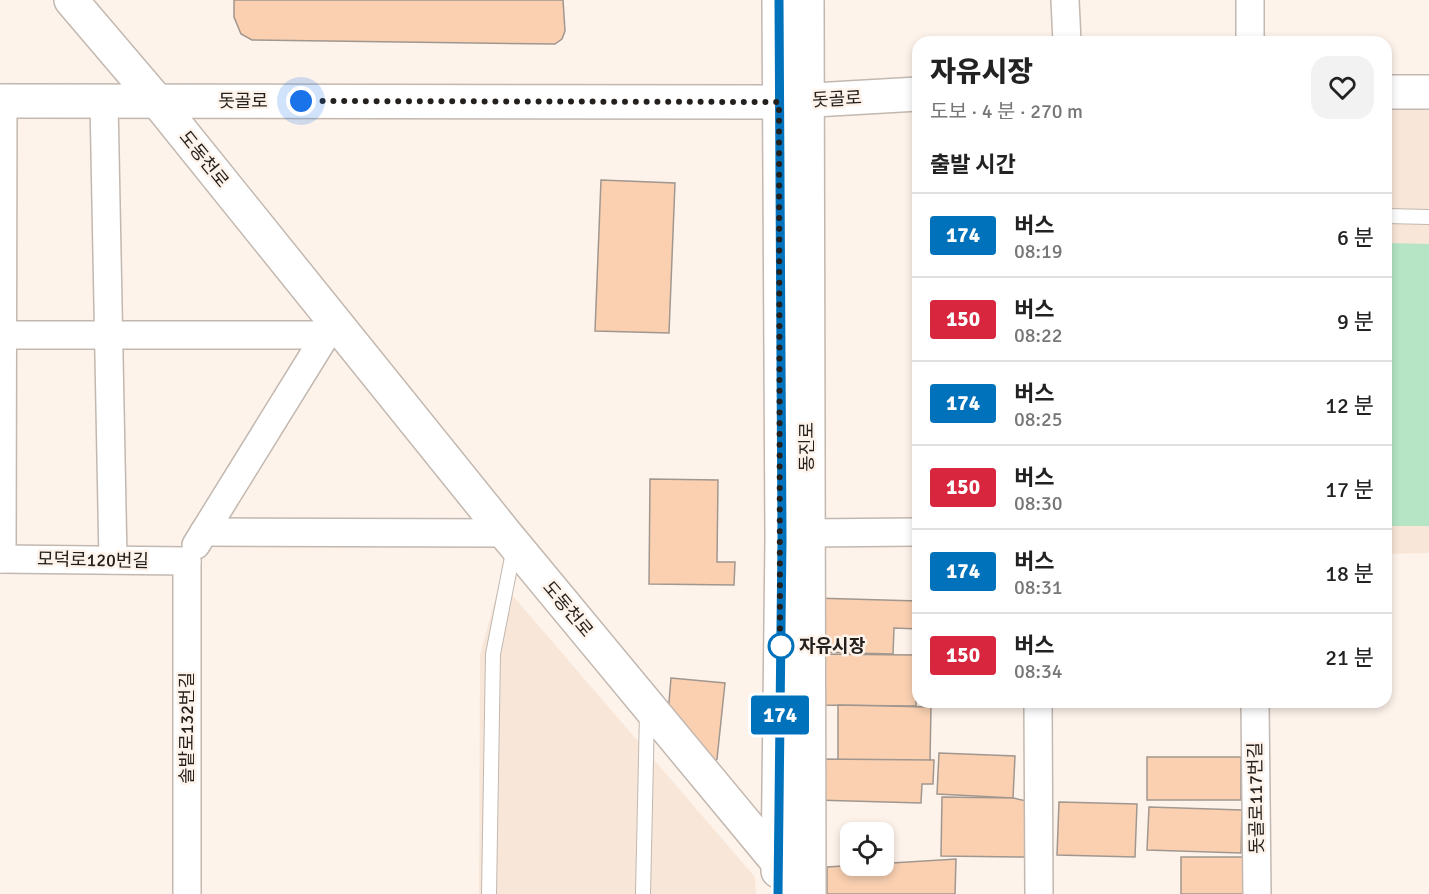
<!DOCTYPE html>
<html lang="ko">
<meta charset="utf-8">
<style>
body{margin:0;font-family:Signika,"Noto Sans KR",sans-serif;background:#f2f2f2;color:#222;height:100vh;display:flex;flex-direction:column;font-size:22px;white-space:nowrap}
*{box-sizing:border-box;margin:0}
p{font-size:20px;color:#767676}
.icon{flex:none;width:33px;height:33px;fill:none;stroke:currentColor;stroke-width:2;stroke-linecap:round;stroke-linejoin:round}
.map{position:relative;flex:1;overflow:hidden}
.panel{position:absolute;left:912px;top:36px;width:480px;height:672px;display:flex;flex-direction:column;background:#fff;border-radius:18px;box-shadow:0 3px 9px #0003}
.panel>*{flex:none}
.badge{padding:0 12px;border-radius:4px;font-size:21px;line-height:39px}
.buttons{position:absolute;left:840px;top:822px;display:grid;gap:12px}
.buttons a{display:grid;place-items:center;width:54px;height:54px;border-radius:12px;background:#fff;box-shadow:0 3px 9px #0003;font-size:30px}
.you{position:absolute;width:30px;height:30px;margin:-15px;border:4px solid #fff;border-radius:50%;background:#1a73e8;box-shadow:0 0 0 9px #1a73e833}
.map>.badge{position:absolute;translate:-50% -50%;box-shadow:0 0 0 3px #fff}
h2{padding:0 18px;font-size:22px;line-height:54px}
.round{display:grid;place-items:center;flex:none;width:63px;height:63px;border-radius:18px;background:#f2f2f2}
.overview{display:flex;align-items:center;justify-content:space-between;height:102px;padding:0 18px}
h1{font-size:28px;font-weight:800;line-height:45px}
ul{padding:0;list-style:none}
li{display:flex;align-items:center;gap:18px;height:84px;padding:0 18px;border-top:2px solid #e0e0e0}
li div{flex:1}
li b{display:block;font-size:22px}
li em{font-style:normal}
li .badge{min-width:66px;font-weight:700;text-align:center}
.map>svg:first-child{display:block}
</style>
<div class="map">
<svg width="1429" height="894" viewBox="0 0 1429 894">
<rect width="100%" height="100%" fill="#fef3eb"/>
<g fill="#f8e6d8">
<path d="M1429,105V553L1386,554V106Z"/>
<path d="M500,581L755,877L756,894H479L480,655Z"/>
</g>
<path fill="#b5e5c5" d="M1386,243L1429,244V526H1386Z"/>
<g fill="#fad0b1" stroke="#a1978f" stroke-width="1.5">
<path d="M234,0H563L565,31L562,39L555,44L252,40L241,34L234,17Z"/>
<path d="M601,180L675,183L669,333L595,331Z"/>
<path d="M650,479L718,480L717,562H735L734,585L649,584Z"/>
<path d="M814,598L918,601V629L894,628L893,654L813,652Z"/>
<path d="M809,654L916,655V706L809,705Z"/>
<path d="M671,678L725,683L717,759L708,768L667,726Z"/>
<path d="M838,705L931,707L930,761L838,760Z"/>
<path d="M939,753L1015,756L1013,798L937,794Z"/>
<rect x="1147" y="757" width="94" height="43"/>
<path d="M816,759L934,760L933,784H922L921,803L815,800Z"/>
<path d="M942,797L1013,798L1027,801L1026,857L941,856Z"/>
<path d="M1059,802L1137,804L1135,857L1057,855Z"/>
<path d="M1149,807L1242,810L1241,853L1147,850Z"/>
<path d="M1181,857H1247L1246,894H1181Z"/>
<path d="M956,859L955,894H827V867Z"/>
</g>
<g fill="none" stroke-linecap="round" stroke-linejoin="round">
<defs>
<g id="service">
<path d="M1386,216L1429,217"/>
<path d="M489,894L493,654L514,547"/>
<path d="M643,894L647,713"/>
</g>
<g id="minor">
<path d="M1065,0L1067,42"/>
<path d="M1250,42V0"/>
<path d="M104,101L113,560"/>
<path d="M0,335H326"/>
<path d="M204,532L505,533"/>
<path d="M807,533L918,532"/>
<path d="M196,545L334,322"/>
<path d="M0,559L187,561"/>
<path d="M2,559L3,101"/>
<path d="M187,561V894"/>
<path d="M1038,702L1039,894"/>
<path d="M1255,702L1257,894"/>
</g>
<g id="tertiary">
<path d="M71,0L157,101L505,533L804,894"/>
<path d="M807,0L809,894"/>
<path d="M1386,92H1429"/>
<path d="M0,101L779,102L918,94"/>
<path d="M778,871L782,539L779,0"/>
</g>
</defs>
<use href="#service" stroke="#c2b8b0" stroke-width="16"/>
<use href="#minor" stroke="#c2b8b0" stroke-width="30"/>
<use href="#tertiary" stroke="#c2b8b0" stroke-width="36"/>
<use href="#service" stroke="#fff" stroke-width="14"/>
<use href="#minor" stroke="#fff" stroke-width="27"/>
<use href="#tertiary" stroke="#fff" stroke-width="33"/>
</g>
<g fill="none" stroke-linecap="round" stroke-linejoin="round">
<defs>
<path id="line" d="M778,894L782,539L779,0"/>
</defs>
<use href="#line" stroke="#fff" stroke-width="14"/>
<use href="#line" stroke="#0072bc" stroke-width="9"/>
<path stroke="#24201d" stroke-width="6" stroke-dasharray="0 10.8" d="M301,101L779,102L780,655L781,646"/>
</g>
<circle fill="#fff" stroke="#0072bc" stroke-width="3" cx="781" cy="646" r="12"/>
<g text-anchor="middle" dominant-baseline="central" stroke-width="5" stroke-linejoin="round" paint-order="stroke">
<g font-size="18" fill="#24201d" stroke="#fef3eb">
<text transform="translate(837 99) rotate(-3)">돗골로</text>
<text x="243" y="101">돗골로</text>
<text transform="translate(204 159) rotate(51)">도동천로</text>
<text transform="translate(807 447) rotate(-90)">동진로</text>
<text transform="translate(93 560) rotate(1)">모덕로120번길</text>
<text transform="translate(568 609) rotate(50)">도동천로</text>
<text transform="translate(187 728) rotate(-90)">솔밭로132번길</text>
<text transform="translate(1256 798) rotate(-91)">돗골로117번길</text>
</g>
<g font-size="18" font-weight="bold" fill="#24201d" stroke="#fef3eb" text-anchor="start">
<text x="799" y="646">자유시장</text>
</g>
</g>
</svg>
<div class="buttons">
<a><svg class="icon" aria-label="locate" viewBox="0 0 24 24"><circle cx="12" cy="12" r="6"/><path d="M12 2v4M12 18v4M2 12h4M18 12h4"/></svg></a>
</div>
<div class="you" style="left:301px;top:101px"></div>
<b class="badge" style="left:780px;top:715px;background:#0072bc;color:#fff">174</b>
<section class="panel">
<div class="overview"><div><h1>자유시장</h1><p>도보 · 4 분 · 270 m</p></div><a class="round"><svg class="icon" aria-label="heart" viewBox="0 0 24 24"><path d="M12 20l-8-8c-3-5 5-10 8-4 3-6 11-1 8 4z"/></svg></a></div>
<h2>출발 시간</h2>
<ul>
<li><span class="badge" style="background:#0072bc;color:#fff">174</span><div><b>버스</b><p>08:19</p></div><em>6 분</em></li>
<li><span class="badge" style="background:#d7263d;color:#fff">150</span><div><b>버스</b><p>08:22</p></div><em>9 분</em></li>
<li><span class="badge" style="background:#0072bc;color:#fff">174</span><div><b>버스</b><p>08:25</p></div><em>12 분</em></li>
<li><span class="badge" style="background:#d7263d;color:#fff">150</span><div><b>버스</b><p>08:30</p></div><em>17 분</em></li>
<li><span class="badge" style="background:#0072bc;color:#fff">174</span><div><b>버스</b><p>08:31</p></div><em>18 분</em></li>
<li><span class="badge" style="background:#d7263d;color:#fff">150</span><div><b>버스</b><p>08:34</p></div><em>21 분</em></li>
</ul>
</section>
</div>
